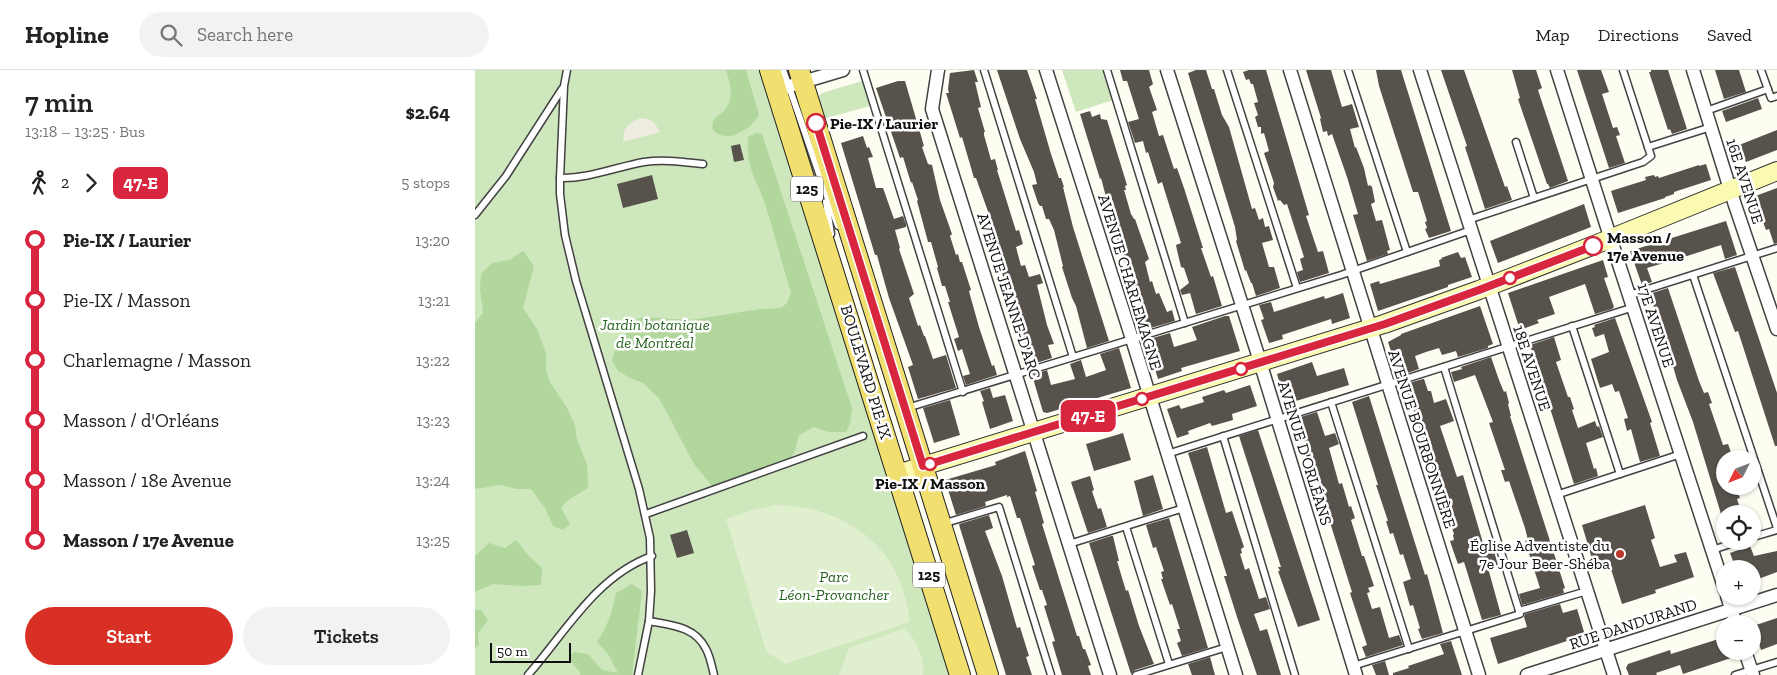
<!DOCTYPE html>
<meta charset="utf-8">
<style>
body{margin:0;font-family:"Zilla Slab",serif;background:#f2f2f2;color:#222;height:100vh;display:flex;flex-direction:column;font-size:19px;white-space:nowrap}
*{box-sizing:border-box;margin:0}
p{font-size:16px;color:#767676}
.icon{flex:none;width:28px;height:28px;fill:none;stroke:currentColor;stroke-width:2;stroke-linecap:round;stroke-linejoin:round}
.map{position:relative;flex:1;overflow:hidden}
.drawer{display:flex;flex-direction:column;background:#fff;width:475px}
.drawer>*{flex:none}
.badge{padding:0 10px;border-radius:8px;font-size:18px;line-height:32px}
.needle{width:32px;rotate:228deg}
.controls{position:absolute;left:1241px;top:380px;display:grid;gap:10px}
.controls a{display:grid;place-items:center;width:45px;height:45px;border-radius:50%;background:#fff;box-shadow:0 1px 4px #0004;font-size:25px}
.scale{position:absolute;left:15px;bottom:12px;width:81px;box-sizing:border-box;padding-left:5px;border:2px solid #0f0f0f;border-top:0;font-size:14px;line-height:18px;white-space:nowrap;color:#0f0f0f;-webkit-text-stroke:4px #fff;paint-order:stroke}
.map>.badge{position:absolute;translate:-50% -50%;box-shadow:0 0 0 2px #fff}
.legs{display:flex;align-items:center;gap:8px;height:55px;padding:0 25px;font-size:16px}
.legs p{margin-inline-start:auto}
.summary{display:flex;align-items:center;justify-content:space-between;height:85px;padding:0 25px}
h1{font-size:28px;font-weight:600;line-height:38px}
.cta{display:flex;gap:10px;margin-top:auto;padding:10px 25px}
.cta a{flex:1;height:58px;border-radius:30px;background:#d93025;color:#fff;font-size:20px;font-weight:600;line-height:58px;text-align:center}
.cta a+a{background:#f2f2f2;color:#222}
ul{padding:0 25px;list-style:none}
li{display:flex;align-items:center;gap:18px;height:60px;font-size:19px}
li i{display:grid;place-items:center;width:8px;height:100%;margin:0 6px;background:currentColor}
li i::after{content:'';width:12px;height:12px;margin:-6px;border:4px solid;border-radius:50%;background:#fff}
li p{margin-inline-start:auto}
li:first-child i{background:linear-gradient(#0000 50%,currentColor 0)}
li:last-child i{background:linear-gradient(currentColor 50%,#0000 0)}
header{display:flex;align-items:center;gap:30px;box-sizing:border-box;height:70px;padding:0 25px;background:#fff;border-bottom:1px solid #e0e0e0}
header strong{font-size:24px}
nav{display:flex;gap:28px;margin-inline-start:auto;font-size:18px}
.search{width:350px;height:45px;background:#f2f2f2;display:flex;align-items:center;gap:12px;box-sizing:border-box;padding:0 18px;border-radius:28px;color:#767676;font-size:19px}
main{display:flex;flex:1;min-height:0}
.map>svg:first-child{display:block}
</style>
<header>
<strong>Hopline</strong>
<div class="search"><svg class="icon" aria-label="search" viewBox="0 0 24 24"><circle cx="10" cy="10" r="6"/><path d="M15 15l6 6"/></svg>Search here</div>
<nav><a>Map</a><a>Directions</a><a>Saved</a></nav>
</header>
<main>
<section class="drawer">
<div class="summary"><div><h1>7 min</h1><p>13:18 – 13:25 · Bus</p></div><b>$2.64</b></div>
<div class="legs"><svg class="icon" aria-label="walk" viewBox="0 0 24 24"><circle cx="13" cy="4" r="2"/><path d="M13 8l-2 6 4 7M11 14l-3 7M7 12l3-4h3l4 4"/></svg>2<svg class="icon" aria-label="forward" viewBox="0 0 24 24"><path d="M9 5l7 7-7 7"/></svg><b class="badge" style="background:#d7263d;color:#fff">47-E</b><p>5 stops</p></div>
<ul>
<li><i style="color:#d7263d"></i><b>Pie-IX / Laurier</b><p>13:20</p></li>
<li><i style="color:#d7263d"></i><span>Pie-IX / Masson</span><p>13:21</p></li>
<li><i style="color:#d7263d"></i><span>Charlemagne / Masson</span><p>13:22</p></li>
<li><i style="color:#d7263d"></i><span>Masson / d'Orléans</span><p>13:23</p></li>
<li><i style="color:#d7263d"></i><span>Masson / 18e Avenue</span><p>13:24</p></li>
<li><i style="color:#d7263d"></i><b>Masson / 17e Avenue</b><p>13:25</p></li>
</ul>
<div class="cta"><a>Start</a><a>Tickets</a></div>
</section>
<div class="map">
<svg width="1302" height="605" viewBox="0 0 1302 605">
<rect width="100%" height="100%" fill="#fefdf2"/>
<g fill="#cee7bd">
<path d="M0,0H284L304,64L307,65L406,384H404L406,390H407L476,605H0Z"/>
<path d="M587,0H630L638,30L601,42Z"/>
<path d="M387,11L395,36L348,49L344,26L347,23Z"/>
</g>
<g fill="#b1d79d">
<path d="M251,0H271L284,45C279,54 269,61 260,65C251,68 234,65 238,52C239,47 245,45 249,41C260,29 255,13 251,0Z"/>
<path d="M281,63L287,64L377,338L375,354L371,362H353L339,357L324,365L320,381L313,392L255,417L236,415L219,394L184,328L168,313L155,308L143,301L137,290L140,281L150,270L151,261L158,251L168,247L216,250L285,239L306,238L312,233L316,223C307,194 300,165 291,137C282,108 271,101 273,67Z"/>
<path d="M48,181L59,196L48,238L62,259L71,283V301L76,314L91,336L100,355L102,370L112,394L113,418L93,430L86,438L95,454L88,460L78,456L70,438L56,419H41L26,415L0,419V253L8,243L5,218L6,204L17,193L34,190Z"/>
<path d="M41,470L54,486L67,498L66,515L46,516L18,514L0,522V486L14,473L30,478Z"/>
<path d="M157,514L167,521L157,605H105V602L93,588L99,582L113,584L127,600L143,603L133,584L122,572C132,557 138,541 141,523Z"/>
<path d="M0,540H6L13,550L3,563L4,575L0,578Z"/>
</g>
<g fill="#e0efce">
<path d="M301,435C374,437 427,478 435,552L310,594L291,581L251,449L277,440Z"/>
<path d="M430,558C441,571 450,587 448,605H364L374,578Z"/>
</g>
<path fill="#efede1" d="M164,48L172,49L179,52L185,62L148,72L149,61L152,56Z"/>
<g fill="#57524c">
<path d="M499,0L503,12H500L506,37L503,38L510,62H509V65L516,90L520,89L523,100H522L541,161L544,160L548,174L541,177L546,196L550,195L554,207L565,204L568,213L562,215L572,255L579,274L573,275L577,288L558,294L554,278L552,279L544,244L541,245L532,211L530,212L524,194L526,193L513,148L515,147L501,108H499L487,67L485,68L471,23H474L473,19L475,3Z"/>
<path d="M522,0H552L562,29H560L576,84L584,108H586L589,117H588L598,157L634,271L612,278L601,236L597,228L587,197L588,196L579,160L574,149H571L567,136H565L563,133L557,115L562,114L559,102L545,69Z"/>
<path d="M645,0H674L678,14L674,17L682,40L677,42L684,66L688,65L699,99L702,98L709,118L728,178H726L736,207L738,206L747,236L721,244L715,223L707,225L705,220L714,213L709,198L706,197L702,180L701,175L706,173L687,112L683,114L673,82L671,83L668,71L660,73L653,52L664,49L663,46L652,11H648Z"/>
<path d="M721,0H731L737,19H739L747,45L754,57L777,139L780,138L784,150L788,148L790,157L794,156L798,170L787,173L794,197H799L805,218L781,226L777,213H776L771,200L770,201L761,171L762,170L760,157L713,3Z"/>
<path d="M774,0H791L834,145L831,146L843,182L848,181L854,203L825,212L822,202L828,200L825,189L829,187L812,134L809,135L805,130L803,131L798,117L799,113L789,83L794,81L789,63L786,64V57H783L780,47L783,45L779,33L783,32L778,14H776L774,9L771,10L768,2Z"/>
<path d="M831,0H856L867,37L877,34L884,57L875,59L880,78L881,77L889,98L893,116L895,115L897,117L900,132L896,134L901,151L907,150L915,180L912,181L913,184L892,191L878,145L883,144L872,107L857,64L853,66L852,61L848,62L845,49L846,48Z"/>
<path d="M901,0H926L976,161L954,168L950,159L952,158L950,152L952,151L943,122H938L904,16Z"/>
<path d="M966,0H989L1030,117L1032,116L1037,130L1010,139L990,77L992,76Z"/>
<path d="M1037,0H1061L1067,18L1063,20L1093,111L1075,118L1073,114H1072L1043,29L1045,28Z"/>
<path d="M1102,0H1126L1134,22L1127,24L1138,58L1142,57L1145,65L1141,66L1150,93L1134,98Z"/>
<path d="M1176,0H1193L1212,59L1197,64L1195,59L1193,60L1174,2H1176Z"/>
<path d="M1240,0H1264L1271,22L1249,29Z"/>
<path d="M423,11H430L449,76L447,77L453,94L457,95L465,130L477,164L475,166L481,185L483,184L485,192H487L496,220L494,221L495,225L504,257L517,296L519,295L522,305L491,315L488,306L495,304L487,279L483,281L479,269L484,267L473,232H475L470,216H467L464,205L462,198L463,197L456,172H453L442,131L443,130L437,112L436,113L428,87L425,88L401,18Z"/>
<path d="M1283,28L1287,39L1251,52L1247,41Z"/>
<path d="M615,41L617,47L625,44L626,49L632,50L652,115L650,116L651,120H649L656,144L659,149H660L674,189L670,192L675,212L677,211L681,224L684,223L692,242L697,240L700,251L672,259L651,192L650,193L648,186L649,185L645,172H643L626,108L625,109L605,44Z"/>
<path d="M1302,60V80L1271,92L1268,86L1263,88L1259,77Z"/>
<path d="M388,66L392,78L394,77L398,87L393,88L401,118H408L419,149L428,146L431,154V157L420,160L425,178L424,179L439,224L434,228L443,256L445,255L449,266H450L458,289L471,285L481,318L443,329L433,297L438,295L414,228L405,196L402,185H400L366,73Z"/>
<path d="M265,74L269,90L259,92L256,76Z"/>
<path d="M1231,94L1236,110L1199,122V124L1190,127V128L1143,143L1136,121L1171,110L1170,107L1179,105L1180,107L1183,106L1184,108L1224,95V96Z"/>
<path d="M177,105L183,129L148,138L142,114Z"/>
<path d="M1302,118V173L1299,174L1294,159L1291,160L1285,144L1281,145L1275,128Z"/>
<path d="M1109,134L1116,157L1023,193L1015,171Z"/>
<path d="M1251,151L1262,185L1250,189L1246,175L1209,187L1172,198L1177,212L1167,215L1155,181Z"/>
<path d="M983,182L986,188L990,187L997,207L973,215V217L903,241L895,214L904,211L905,214L965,196L964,190L967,189L966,188Z"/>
<path d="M1128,190L1133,207L1129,208L1139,237L1137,239L1120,244L1110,214L1074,227L1080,244L1062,250L1064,253L1045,260L1033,223Z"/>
<path d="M1260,197L1302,323V376H1300L1263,261L1260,262L1238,203Z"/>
<path d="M1193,218L1224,311L1229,323L1233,322L1237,333L1234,334L1248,375L1253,374L1257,385L1252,387L1253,389H1250V416H1261L1265,428L1262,429L1267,444H1246L1218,352L1202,310L1187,258L1174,224Z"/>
<path d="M868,223L875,248L857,254L856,249L807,265L808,269L794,273L786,250L789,249L784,235L796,232L799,242L849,226L850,229Z"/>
<path d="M1005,236L1018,274L1013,276V278L983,287L981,281L967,285L964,278L951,282L940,286L944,299L924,306L913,272L926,265V264Z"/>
<path d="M750,246H754L765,281L706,298L707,301L683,309L671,270L695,263L699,277L722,270L717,257Z"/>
<path d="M1140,248L1177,352L1175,353L1185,386L1165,392L1156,359L1152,361L1149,349L1153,348L1144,321L1140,322L1137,314L1125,318L1116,289L1134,282L1129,264L1120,267L1117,258L1120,257L1119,255Z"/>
<path d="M1079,267L1086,290L1081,292L1093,327H1095L1099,339L1097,340L1103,358L1120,351L1122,357L1124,356L1128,367L1111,373L1119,399L1121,398L1123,406L1099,414L1055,275Z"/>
<path d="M644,278L656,318L572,343L568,342L557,305L572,300L576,315L600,309L595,294L606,290L611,307L631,300L625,284Z"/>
<path d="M1016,287L1024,310L1029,322L1031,321L1034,333L1033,334L1036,346H1035L1090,518L1088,519L1089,523L1047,535L1044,524L1065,518L1050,471L1053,470L1050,458L1034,411L1030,412L1026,400H1030L1014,353L1018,352L1000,305L979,312L976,302L987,299L986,297Z"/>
<path d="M837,292L842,306L869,298L874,315L811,334L802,304Z"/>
<path d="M948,309H949L953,321H956L959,333L971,329L979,351L965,356L982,407L988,405L1008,473L1016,471L1023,495L1013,498L1026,545L1007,550L989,492L983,494L979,483L975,471L979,470L978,465L979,464L930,314Z"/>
<path d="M775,315L782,336L757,344L758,350L737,356L735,353L713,361L714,364L702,368L692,339L704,335L706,339L729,332L727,327L749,320L751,323Z"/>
<path d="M515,318L518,328L530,325L538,351L515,359L507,332L509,331L505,321Z"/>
<path d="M894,326L950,505L952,504L968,563L947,569L943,559L945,558L938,535L935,536L928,512L936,509L928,484L925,485L918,463L915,464L911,451H913L901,415H903L877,332Z"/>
<path d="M475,330L485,365L459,373L448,338Z"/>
<path d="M842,342L850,366L860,363L864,374L854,378L864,414L867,413L874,437L876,436L880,448L876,450L887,486H889L899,516L893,518L895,522L892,523L897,539L905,537L914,568L924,565L928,575L891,587L887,577L892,575L875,523L877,522L822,348Z"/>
<path d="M783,360L845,550L823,557L803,501H805L803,497H806L764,366Z"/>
<path d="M648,363L656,390L619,401L611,374Z"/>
<path d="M732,377L751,443L757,441L769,477L766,479L767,483L765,484L770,500L774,498L784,529L791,527L795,539L779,544L785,561L792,559L806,605H782L763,550L749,506H752L713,383Z"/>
<path d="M550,381L562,421L560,422L569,453L567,454L602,566H604L608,579H610L616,595L613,596L616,605H587L577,572L580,571L569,536L572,535L567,520H565L557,496L560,495L545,448H542L535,426L532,427V425L510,432L511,436L481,445L470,410L521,395L520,392Z"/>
<path d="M678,405L688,439L668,446L659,411Z"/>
<path d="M615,406L619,420L617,421L623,439L626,438L632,457L613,463L596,412Z"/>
<path d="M1170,435L1180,468L1176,470L1185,497L1202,492L1199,485L1211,482L1219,507L1180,520L1181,523L1147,534L1135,496L1126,499L1122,487L1117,489L1107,455Z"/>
<path d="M514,445L518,458L510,461L527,506L542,558L545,557L554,586L551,587L557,605H531L485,458L484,454Z"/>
<path d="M694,448L733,578L707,586L702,573L706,571L702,559H705L697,534L695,535L686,509H688L686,502L689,501L681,477L678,478L671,455Z"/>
<path d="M212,460L219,483L202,488L195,465Z"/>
<path d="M636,466H638L644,491H642L651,521L653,520L664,556L679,594L660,600L656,604L614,473Z"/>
<path d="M1275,476L1279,486L1302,481V502L1278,511V499H1261L1255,483Z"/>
<path d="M1085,534L1088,543L1102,539L1110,565L1023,594L1015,568L1052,557L1049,547L1050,544Z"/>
<path d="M1302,548V574L1286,580L1278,556Z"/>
<path d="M1250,567V581H1254L1256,588L1208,604L1205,595L1181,603L1182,605H1154L1151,598L1153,594L1195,580L1196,584Z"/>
<path d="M976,571L987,605H918V603L934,598L933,596L969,584L965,574Z"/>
<path d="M735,587L740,605H717L713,594Z"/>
<path d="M910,591L914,605H901L897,595Z"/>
</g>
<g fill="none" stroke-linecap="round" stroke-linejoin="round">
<defs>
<g id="lane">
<path d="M92,0L89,16L85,108V124L90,165L101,211L164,419L175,468L176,521L174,551L163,605"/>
<path d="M308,0C327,52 343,104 363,156"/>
<path d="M388,0L488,322"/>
<path d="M509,0L598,287"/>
<path d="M632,0L710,253"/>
<path d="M752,0L822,218"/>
<path d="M873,0L932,182"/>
<path d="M1148,0L1173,77L1236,57"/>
<path d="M1286,0L1296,28L1302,26"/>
<path d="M1231,41L1293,19"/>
<path d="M1041,72L1059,128"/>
<path d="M85,108C113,109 141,97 169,92C189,89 209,92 228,94"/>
<path d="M351,132L356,164"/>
<path d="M0,145L31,106L87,19"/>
<path d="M993,150L1168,92L1176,86L1173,77"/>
<path d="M1218,205L1302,458"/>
<path d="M1154,225L1302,178"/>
<path d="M1097,256L1145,404"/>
<path d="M856,332L934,579"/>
<path d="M432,338L866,205L996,160"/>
<path d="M748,366L820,605"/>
<path d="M692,384L1159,237"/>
<path d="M1081,425L1206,384"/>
<path d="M171,444L388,366"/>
<path d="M467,454L524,437L576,605"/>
<path d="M651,457L694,594"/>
<path d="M1278,467L1302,460"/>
<path d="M594,474L709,438"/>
<path d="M1237,480L1265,471"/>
<path d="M1044,541L1112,521"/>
<path d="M174,551C195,555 220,556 231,579C235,586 237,597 239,605"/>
<path d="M878,596L1045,544L969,297"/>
<path d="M53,605C90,563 121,506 177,486"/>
<path d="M661,605L752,577"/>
<path d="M1260,605L1302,592"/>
</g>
<g id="street">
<path d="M463,0L457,39L635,605"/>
<path d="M571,0L657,269L761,605"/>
<path d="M692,0L782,282L881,605"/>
<path d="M815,0L1004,605"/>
<path d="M945,0L1139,605"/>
<path d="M1082,0L1139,179L1250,520"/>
<path d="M1218,0L1259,132L1302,259"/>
<path d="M301,20L368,0"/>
<path d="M1252,526L1261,554"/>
<path d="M1270,581L1278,605"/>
<path d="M1052,605L1302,525"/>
</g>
<path id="secondary" d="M422,404L909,254L1004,220L1127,172L1302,101"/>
<g id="primary">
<path d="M295,0L485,605"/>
<path d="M324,0L513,605"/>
</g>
</defs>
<use href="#lane" stroke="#424242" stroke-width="9"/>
<use href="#street" stroke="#424242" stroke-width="15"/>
<use href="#secondary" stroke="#313131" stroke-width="20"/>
<use href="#primary" stroke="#202020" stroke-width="22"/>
<use href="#lane" stroke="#fff" stroke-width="6"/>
<use href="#street" stroke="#fff" stroke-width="12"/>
<use href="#secondary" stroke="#fafab1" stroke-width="18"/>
<use href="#primary" stroke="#f1e070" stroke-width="20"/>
</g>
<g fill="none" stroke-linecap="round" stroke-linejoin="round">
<defs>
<path id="line-1" d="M341,53L448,396L910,254L1004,220L1118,176"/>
</defs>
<use href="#line-1" stroke="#fff" stroke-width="11"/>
<use href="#line-1" stroke="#d7263d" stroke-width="8"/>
</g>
<g fill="#fff" stroke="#d7263d" stroke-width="2.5">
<circle cx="341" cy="53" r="9"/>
<circle cx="1118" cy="176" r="9"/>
<circle cx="1035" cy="208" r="6"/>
<circle cx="766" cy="299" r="6"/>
<circle cx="667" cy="329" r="6"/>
<circle cx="455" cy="394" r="6"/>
</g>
<circle fill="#b8382e" stroke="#fff" stroke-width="2" cx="1145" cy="484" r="5"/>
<g text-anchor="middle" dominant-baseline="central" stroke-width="5" stroke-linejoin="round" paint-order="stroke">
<g fill="#fff" stroke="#575757" stroke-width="1">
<rect x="316" y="106.5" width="32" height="25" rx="4"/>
<rect x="438" y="492.5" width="32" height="25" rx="4"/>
</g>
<g font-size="15" font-weight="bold" fill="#0f0f0f">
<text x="332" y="119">125</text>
<text x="454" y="505">125</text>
</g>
<g font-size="16" font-weight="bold" fill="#0f0f0f" stroke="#fff" text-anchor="start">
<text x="355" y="53">Pie-IX / Laurier</text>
<text x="1132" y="167">Masson /<tspan x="1132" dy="18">17e Avenue</tspan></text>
<text x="455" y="413" text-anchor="middle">Pie-IX / Masson</text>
</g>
<g font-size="16" fill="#0f0f0f" stroke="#fff">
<text transform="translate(1270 111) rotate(72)">16E AVENUE</text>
<text transform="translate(655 212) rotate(73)">AVENUE CHARLEMAGNE</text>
<text transform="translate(534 226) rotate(72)">AVENUE JEANNE-D'ARC</text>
<text transform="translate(1181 255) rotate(72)">17E AVENUE</text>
<text transform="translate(1057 298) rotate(72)">18E AVENUE</text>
<text transform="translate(391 302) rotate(73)">BOULEVARD PIE-IX</text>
<text transform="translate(947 369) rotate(72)">AVENUE BOURBONNIÈRE</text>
<text transform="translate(830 383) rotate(73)">AVENUE D'ORLÉANS</text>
<text transform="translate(1158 554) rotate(-18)">RUE DANDURAND</text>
</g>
<g font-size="16" font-style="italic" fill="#286422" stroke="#fff">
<text x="180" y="254">Jardin botanique<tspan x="180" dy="18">de Montréal</tspan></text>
<text x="359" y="506">Parc<tspan x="359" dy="18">Léon-Provancher</tspan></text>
</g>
<g font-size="16" fill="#0f0f0f" stroke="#fff" text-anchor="end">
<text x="1135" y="475">Église Adventiste du<tspan x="1135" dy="18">7e Jour Beer-Shéba</tspan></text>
</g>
</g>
</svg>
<div class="controls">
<a><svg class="needle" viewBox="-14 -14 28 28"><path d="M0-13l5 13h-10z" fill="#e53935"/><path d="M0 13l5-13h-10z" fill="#767676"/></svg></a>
<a><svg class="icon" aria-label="locate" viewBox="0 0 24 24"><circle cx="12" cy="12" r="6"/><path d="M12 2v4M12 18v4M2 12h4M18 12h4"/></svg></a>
<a>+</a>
<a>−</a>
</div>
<div class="scale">50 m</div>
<b class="badge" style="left:613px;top:346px;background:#d7263d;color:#fff">47-E</b>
</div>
</main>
